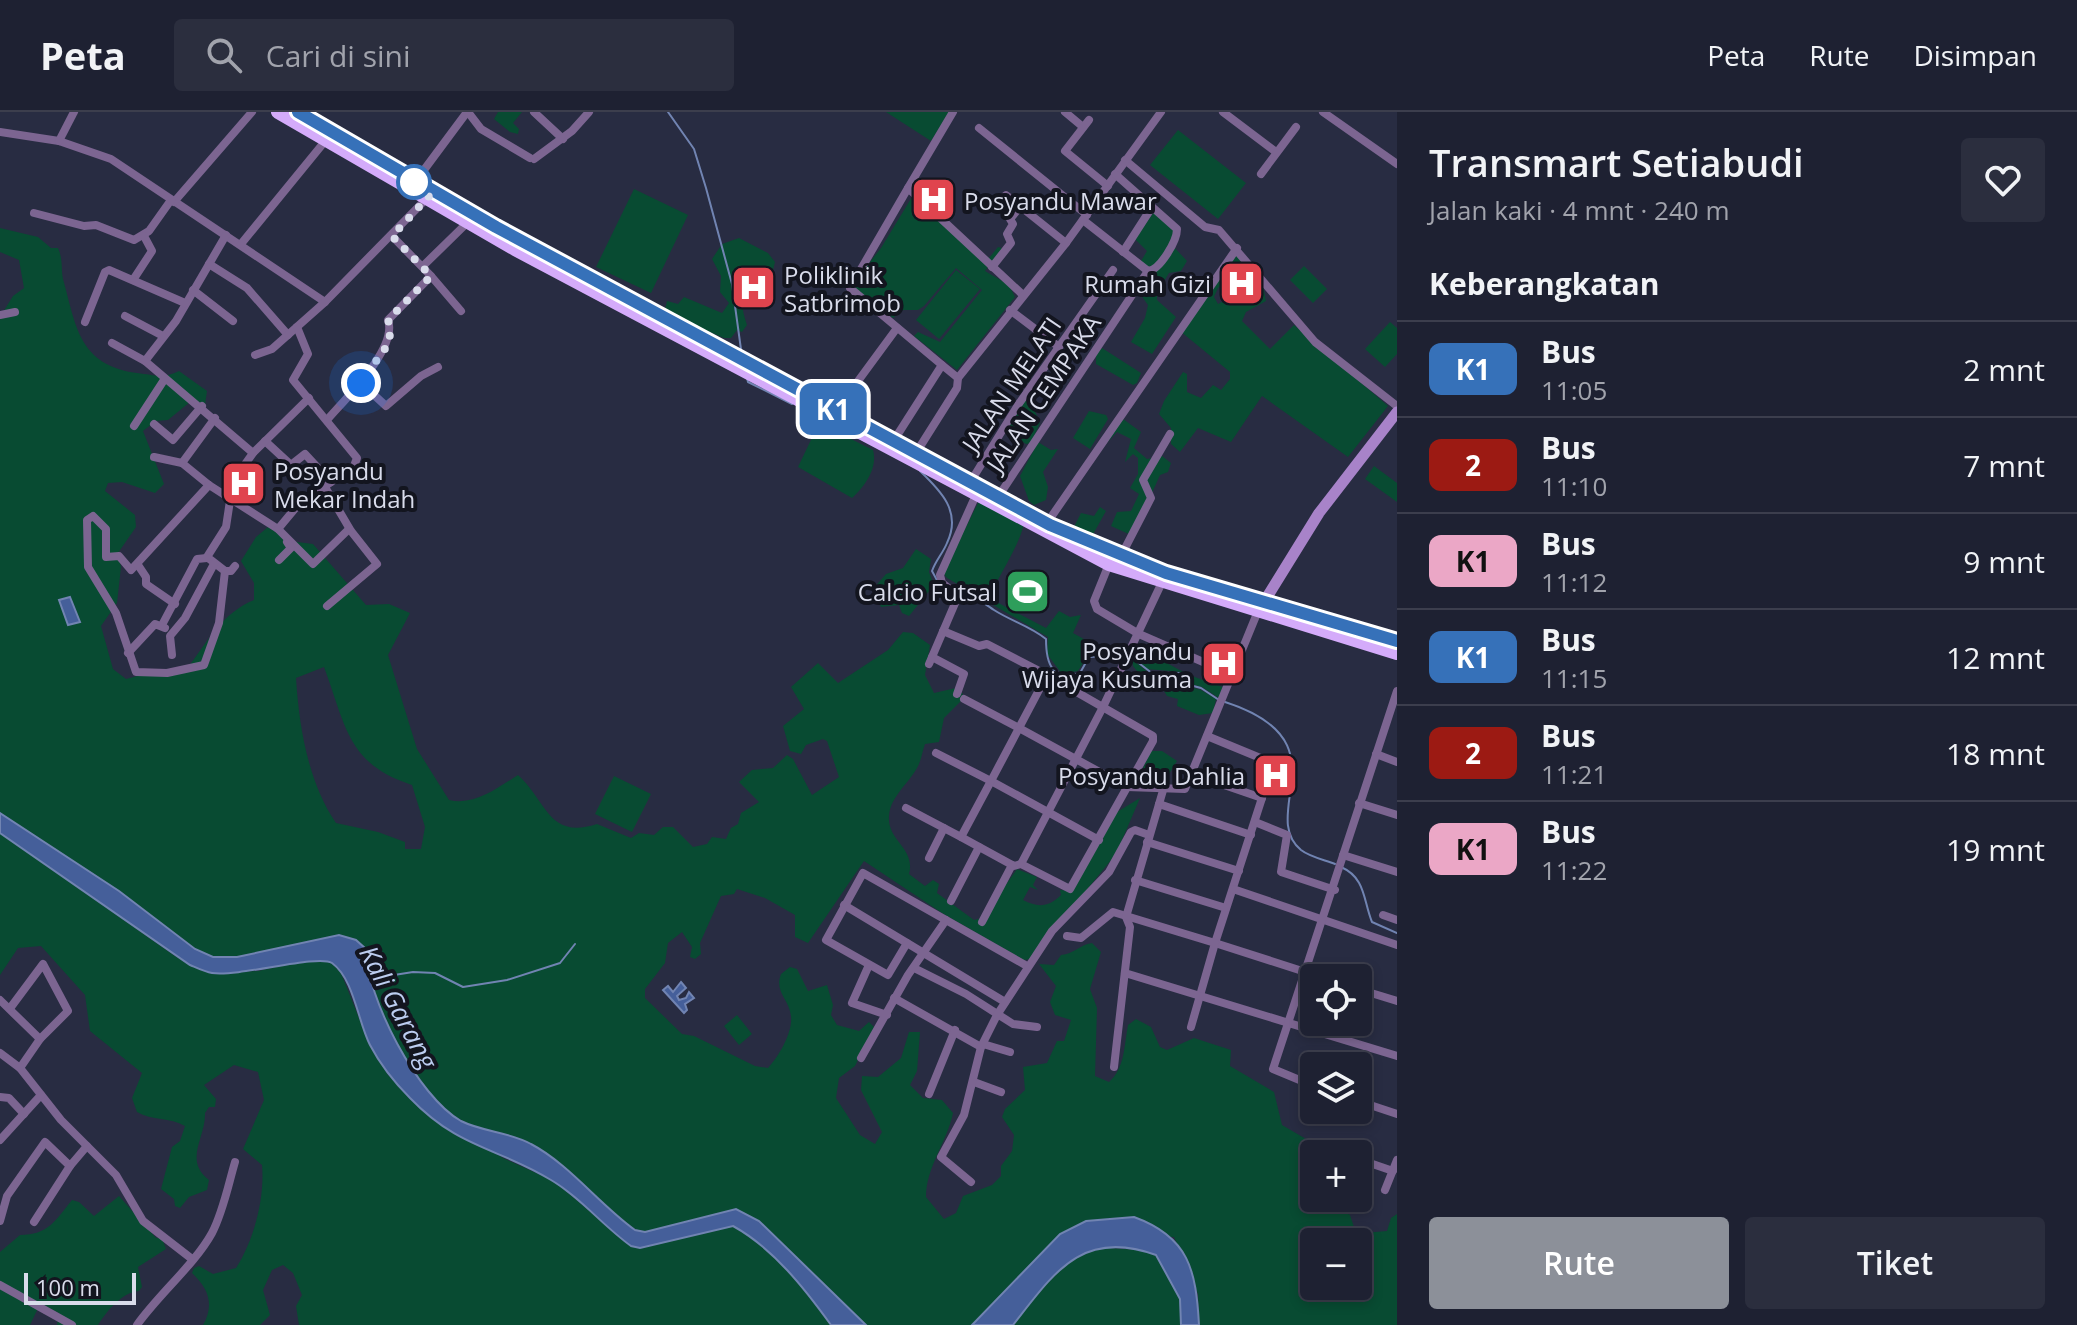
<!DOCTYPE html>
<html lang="id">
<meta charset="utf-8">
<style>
body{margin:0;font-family:"Open Sans",sans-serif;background:#2b2e3e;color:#f1f3f6;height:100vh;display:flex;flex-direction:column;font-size:30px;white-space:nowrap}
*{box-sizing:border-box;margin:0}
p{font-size:26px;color:#a1a3ac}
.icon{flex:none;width:44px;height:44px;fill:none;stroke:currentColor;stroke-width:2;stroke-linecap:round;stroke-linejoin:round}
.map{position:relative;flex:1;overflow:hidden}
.panel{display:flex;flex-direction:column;background:#1e2132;width:680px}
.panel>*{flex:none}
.badge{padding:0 16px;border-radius:12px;font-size:28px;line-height:52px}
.tools{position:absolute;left:1300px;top:852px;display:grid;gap:16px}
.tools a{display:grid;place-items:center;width:72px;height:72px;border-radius:8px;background:#1e2132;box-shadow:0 4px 12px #0003,0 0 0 2px #3c3e4d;font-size:40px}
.scale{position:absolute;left:24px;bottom:20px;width:112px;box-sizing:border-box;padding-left:8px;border:4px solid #d9dceb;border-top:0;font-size:22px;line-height:28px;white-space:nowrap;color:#d9dceb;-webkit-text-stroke:6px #13151f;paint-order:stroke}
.you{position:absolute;width:40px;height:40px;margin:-20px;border:6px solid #fff;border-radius:50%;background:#1a73e8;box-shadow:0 0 0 12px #1a73e833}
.map>.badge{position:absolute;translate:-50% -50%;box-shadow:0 0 0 4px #fff}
h2{padding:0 32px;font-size:30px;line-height:72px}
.round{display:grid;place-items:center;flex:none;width:84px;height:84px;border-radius:8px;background:#2b2e3e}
.headline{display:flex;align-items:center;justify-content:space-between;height:136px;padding:0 32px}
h1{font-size:38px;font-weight:600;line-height:60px}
.button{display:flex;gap:16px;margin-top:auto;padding:16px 32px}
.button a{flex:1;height:92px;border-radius:8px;background:#8c9099;color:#fff;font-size:32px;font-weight:600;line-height:92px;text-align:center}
.button a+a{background:#2b2e3e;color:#f1f3f6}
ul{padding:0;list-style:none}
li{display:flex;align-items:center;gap:24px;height:96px;padding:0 32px;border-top:2px solid #3c3e4d}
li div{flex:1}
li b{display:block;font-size:30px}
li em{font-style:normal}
li .badge{min-width:88px;font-weight:700;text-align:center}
header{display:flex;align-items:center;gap:48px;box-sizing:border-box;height:112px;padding:0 40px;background:#1e2132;border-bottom:2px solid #3c3e4d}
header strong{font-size:38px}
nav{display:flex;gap:44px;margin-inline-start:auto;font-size:28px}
.search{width:560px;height:72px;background:#2b2e3e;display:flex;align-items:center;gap:20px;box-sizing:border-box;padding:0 28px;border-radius:8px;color:#a1a3ac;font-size:30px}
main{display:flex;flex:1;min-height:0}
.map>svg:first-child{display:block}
</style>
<header>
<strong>Peta</strong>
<div class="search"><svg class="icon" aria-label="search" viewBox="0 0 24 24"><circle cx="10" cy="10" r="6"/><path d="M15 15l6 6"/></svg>Cari di sini</div>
<nav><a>Peta</a><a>Rute</a><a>Disimpan</a></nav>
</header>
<main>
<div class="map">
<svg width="1397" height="1213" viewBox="0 0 1397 1213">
<rect width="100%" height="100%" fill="#282c42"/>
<g fill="#084b32" fill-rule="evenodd">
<path d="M498,0H522L513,11L519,17L518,22L510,20L494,7Z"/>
<path d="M886,0H949L931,29Z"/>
<path d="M1178,18L1246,71L1218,107L1150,53Z"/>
<path d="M634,77L688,103L651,181L596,155Z"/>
<path d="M912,85L989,146L998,135L1002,136L985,159L1009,173L1015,185L957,258L914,224L918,220L940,230L982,178L956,156L924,194L918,198H903L893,206L851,174L881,136Z"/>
<path d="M1154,100L1178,117L1173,134L1187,149L1181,159L1169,161L1157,181V188L1176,205L1152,242L1131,230L1145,206L1148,193L1138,179L1147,165L1141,149L1147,139L1135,127Z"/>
<path d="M0,116L38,125L51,136H58C63,147 61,156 63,167C76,213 78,253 137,261C155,263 163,267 179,259L207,279L205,293L190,290L168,308L156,309L143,319L164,372L155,381L122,370L108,371L105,379L135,403L136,415L118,441L121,455L117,491L101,514L113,557L126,567L165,557H187C207,530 222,501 254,488V471L241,449L256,425L268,415L289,429L313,432L366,493L389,492L410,501L388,543L417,637L449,688C475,694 497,676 518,663C547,689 548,728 597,712L631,726L639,721L654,723L663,715H673L693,735L707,732L712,725L726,727L731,716L738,712L741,701L759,690L739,670L752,658L773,656L787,643L793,647L812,683L839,665L827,629L823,627L806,633L801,642L790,639L783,614L804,597L791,575L818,551L838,571L888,538L903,520L913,521L930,533L925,563L934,581L956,576L963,582L961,589L944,606L939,630L925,632C922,640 922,647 917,656C909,671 890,685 889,704C887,729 916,736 909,762L925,774L933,768L939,772L937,781L974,808L982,806L1017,757L1037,765L1033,773L1038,778L1030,775L1023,788C1038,796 1049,795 1061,783L1060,778L1072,779L1117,700L1140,686L1116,742L1030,847L1024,848L942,801L864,749L808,831L795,825V803L765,786L737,777L734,782L721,784L700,831L701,842L695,847L690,845L692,835L682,820L668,831L665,851L645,877V886L682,922L694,924L755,954L768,956C779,944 793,920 791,904C789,887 774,880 781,862L790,855L797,857L808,879L827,873L833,893L831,903L837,913L859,919L869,910L874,915L855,954L839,966L836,986L860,1023L875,1032L882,1020L861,978L862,964L878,965L901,946L909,920H920L917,959L910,973L923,986L942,988L953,1001C947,1030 926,1055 926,1085L944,1107L956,1101L963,1084L992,1073L1001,1064V1054L1012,1039L1014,1023L1002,1005L1005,997L1025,978L1023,955L1047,951L1057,929H1064L1071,908L1055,903L1050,890L1056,874L1039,852L1054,853L1061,843C1074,842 1079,833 1092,831L1101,840L1090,877L1097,896L1095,964L1109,970C1125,956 1124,934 1128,913L1136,907L1151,915L1160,935L1167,938L1194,926L1231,938L1230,954L1274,980L1282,1013L1318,1034L1325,1042H1314V1086H1332V1091L1350,1103L1354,1115L1364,1121L1387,1119L1391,1106L1397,1102V1213H1199L1198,1182L1174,1125L1060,1122L972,1213H866L759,1110L736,1097L645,1120L635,1117C599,1092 569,1053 531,1032C510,1020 482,1020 461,1008C418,985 366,885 366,837L339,823L237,845H214L195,837L119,779L0,701V205L13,184L24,176L19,148L0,140ZM324,555C346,614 347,652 412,673L425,715L421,737H405V730L378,720L336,711C308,670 299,614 296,566ZM1314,1130H1358V1174H1314Z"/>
<path d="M739,126L768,141L775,150L771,166L767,168L756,160C737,174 741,196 747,213L742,220L737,218L731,226H724L670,203L665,197L667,189L678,192L684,185L722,201L729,191L720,180L721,164L712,147L722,132Z"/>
<path d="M1238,141L1245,152L1218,176L1214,185L1218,192L1231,185L1241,187L1255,174H1263L1266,189L1246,200L1242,209L1270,237L1294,213L1388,294L1348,345L1262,284L1231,330L1198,316L1180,340L1171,332V316L1159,302L1164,289L1183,260L1187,262V280L1201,286L1213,273L1221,278L1230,267V260L1180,219Z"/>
<path d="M1304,154L1327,177L1313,191L1290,168Z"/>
<path d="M956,158L980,177L939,227L916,208Z"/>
<path d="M1390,210L1397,216V242L1385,255L1365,237Z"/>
<path d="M1102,236L1141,261L1137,271L1133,273L1096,252V241Z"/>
<path d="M1024,288L1032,292L1040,311L1031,331L1026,332L1005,319Z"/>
<path d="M1089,299L1106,303L1108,307L1090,337L1073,326Z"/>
<path d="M1123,307L1141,320L1134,336L1147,347L1162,344L1171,351L1168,360L1160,363L1133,424L1111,414L1117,400L1131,399L1139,382L1130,376L1138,362V346L1133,342L1125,350L1131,327L1117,320L1107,331Z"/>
<path d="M819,311L873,338C878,356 865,374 852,386L798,355Z"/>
<path d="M1038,330L1051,338L1058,337L1043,360L1048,375L1046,388L1034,393L1029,389L1020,364Z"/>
<path d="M1374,354L1397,371V390L1365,367Z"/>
<path d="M979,389L1023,414C1021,430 997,467 989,486L1046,516L1059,499L1070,505L1081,503L1073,521L1111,542H1089L1078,559L1062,562L1047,542L1048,525L947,466L943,461Z"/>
<path d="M1100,395L1106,399L1091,426L1073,417L1081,401L1094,404Z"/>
<path d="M916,437L931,447L929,460L934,473L909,504L902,501L899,493L881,495L873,477L886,462L903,456Z"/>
<path d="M1139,536L1189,563L1223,575L1219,586L1202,575L1184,570L1182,560L1146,557L1133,541Z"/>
<path d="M1132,547L1150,562H1180V572L1201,578L1216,587L1213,601L1199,603L1177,594L1178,587L1167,584L1160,572L1145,569L1133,554Z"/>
<path d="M1151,639H1162L1177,649L1164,670L1137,669Z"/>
<path d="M614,664L651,682L632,720L595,702Z"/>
<path d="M0,721L175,844L210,861L258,859L314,847L330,849L341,861L369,931L388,963L503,1046L554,1069L631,1134L640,1136L733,1114C773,1136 805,1177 831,1213H299L296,1194L302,1183L293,1161L283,1153L272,1158L263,1178L270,1203L260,1213H203C215,1192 208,1176 192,1161L194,1156L199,1154L213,1162L236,1156C254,1128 265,1086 262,1053L243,1037L264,988L258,960L234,953L204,973L216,987L215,995H209L205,1001C206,1026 183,1048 209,1068L207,1078L189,1085L180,1096L175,1094L174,1087L161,1077L172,1035L180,1029L185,1014C170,1005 152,1009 137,1000L132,986L142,961L90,919L85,883L41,834L18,836L0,863Z"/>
<path d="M737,903L752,922L739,933L724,914Z"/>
<path d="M119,1084L156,1126H162L166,1137L138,1155L142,1175L139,1179C122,1180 107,1199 98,1213H57L59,1201L40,1192L30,1213H0V1140L20,1123C48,1123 55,1109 72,1088L79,1090L94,1104Z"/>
<path d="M1093,1135L1141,1138L1156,1143L1180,1187L1181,1213H1013C1035,1185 1059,1150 1093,1135Z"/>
</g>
<g fill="#455f9a" stroke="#7184b2" stroke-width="2">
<path d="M70,485L80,510L68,513L59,488Z"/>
<path d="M0,701L119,779L195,837L213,845H237L339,823L356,828L366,837C366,885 418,985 461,1009C483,1020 510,1020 531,1032C569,1052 599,1092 635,1118L645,1120L736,1097L759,1109L866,1213H831C805,1177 773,1136 733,1114L640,1136L631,1134C603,1114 580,1085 551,1068C497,1035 459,1037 410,986C394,970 381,954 370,933C358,910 354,867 332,851C318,842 240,865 212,861C205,860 197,856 190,853L0,721Z"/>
<path d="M681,870L686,876L677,884L679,888L686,886L689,880L694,886L685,892L687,898L684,901L663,878L668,874L673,880Z"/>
<path d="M1134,1105C1189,1125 1196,1158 1199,1213H1181L1180,1187L1156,1143C1082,1116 1054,1161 1013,1213H972L1060,1122L1086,1109Z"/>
</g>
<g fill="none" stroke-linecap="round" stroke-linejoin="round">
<g stroke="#7184b2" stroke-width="2">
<path d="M668,0L694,37L706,76L732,172L743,252"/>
<path d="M747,266L748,270L792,292"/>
<path d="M920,359C941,379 962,400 947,431C943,441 936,448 932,459L938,470"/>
<path d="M954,476C971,480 980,489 994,498C1011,509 1030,514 1046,527C1046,552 1052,569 1080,561L1089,545L1125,543"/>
<path d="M1131,545L1153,562L1182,561V571L1201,576L1219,588"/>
<path d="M1225,590C1346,629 1257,701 1301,738C1310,745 1325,748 1335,752"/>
<path d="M1341,755C1366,766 1363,788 1372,810L1397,821"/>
<path d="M369,867L413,860L435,861L463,875L507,868L560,851L575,832"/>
</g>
<g stroke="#7c6591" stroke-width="8">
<path d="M468,0L481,17L530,46"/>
<path d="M534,0L563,27"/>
<path d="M953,0L908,76L1023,183"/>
<path d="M1065,0L1083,15"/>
<path d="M1223,0L1276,40"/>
<path d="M1323,0L1397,52"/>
<path d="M1089,8L1065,39L1108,74"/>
<path d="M979,16L1087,103"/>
<path d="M0,20L59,29L111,47L325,190"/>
<path d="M59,29L74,0"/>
<path d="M534,47L572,19L589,0"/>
<path d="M1125,48L1205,115L1219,118L1315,230L1397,294"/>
<path d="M1261,62L1296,15"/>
<path d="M415,70L467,0"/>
<path d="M908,76L850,176L942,253"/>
<path d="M1001,87L1006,83L1066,131"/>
<path d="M174,90L252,0"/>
<path d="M34,101L84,114L96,113L134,128L149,119L171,88"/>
<path d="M1083,108L1148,159"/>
<path d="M226,123L176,209L145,249L253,341"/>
<path d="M241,132L326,28"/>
<path d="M1123,140L1152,95"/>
<path d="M209,152L247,176L288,223"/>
<path d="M423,154L468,110"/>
<path d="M992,155L1011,131L1007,122L1013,112L1010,107L1020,95"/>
<path d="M431,164L461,199"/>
<path d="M133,168L152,139L144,124"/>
<path d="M193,178L233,209"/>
<path d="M1010,198L1059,235"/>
<path d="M0,203L15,200"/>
<path d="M125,204L163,224"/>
<path d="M85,210L105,160L109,158L185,191"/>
<path d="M112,231L145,249"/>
<path d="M255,243L272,237L325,190L433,80"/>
<path d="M361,271L386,294L421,264L438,255"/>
<path d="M836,299L897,216"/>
<path d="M215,306L182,351L209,373L278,417L313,452L349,417"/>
<path d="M327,308C345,287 398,236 388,208L431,164L392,124"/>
<path d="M154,312L173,328L202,294"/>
<path d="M134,314L164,268"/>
<path d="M265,329L291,353L305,342L331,370"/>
<path d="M889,336L942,253L958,266L1066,131L1161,0"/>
<path d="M916,341L957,276L958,266"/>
<path d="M154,345L182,351"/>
<path d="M971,369L1018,293L1113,158"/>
<path d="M209,373L131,458L119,444L106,445V417L93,404L87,408L88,455L116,501L136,560L167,561L204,553L219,511L225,459L207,445L226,415L233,369L253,341L309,286"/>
<path d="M325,375L351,419L377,452L327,494"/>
<path d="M998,385L1148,159C1160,158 1177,129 1177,117L1115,62"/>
<path d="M1047,411L1237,136"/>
<path d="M278,417L298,393L354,354L357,346L293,268L308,242L297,215"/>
<path d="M1121,444L1151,386L1143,368L1170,322"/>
<path d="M279,448L291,436L287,430"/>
<path d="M1109,452L1094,489L1097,497L1139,522L1210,553"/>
<path d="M138,453L146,465V472L175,492"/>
<path d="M225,459H231L235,454"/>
<path d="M162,513L197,447L207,446"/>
<path d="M943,519L979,534L987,532L1047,563"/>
<path d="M128,541L155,512L165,516"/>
<path d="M172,543L170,524L185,506L214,452"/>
<path d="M932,545L964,562L957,582"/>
<path d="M929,552L956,489L955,481L942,471L940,463L976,383"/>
<path d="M964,587L1019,616L1047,563L1153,624V629L1070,777L1021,752L1014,754L961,725L991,669L1099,728"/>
<path d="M1207,624L1270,650L1262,686"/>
<path d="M936,641L991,669L1019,616L1127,675L1185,677L1258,499"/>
<path d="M1376,642L1397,650"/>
<path d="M1192,662L1262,686L1215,831L1324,866"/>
<path d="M1359,691L1397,703"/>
<path d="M1159,692L1251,723"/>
<path d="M906,696L961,725"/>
<path d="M1255,710L1287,723L1281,760L1335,778"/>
<path d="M1147,730L1239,759"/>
<path d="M1343,743L1397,760"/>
<path d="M929,746L944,716"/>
<path d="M1021,752L1103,595L1164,466"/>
<path d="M1135,768L1226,796"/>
<path d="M1233,777L1397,833"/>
<path d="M951,789L979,735"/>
<path d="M844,793L1005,890"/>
<path d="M1383,803L1397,808"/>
<path d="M982,810L1012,753"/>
<path d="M1067,824L1081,826L1113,800L1215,831L1191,915"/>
<path d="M907,831L888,863L826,828L863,761L1027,854"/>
<path d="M869,853L852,891L887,903"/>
<path d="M916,857L966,882L1013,912L1037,915"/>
<path d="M1125,861L1397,944"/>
<path d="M1358,877L1397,889"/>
<path d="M894,886L981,935"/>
<path d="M0,888L40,927L20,956"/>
<path d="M11,895L43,852L68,899L40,927"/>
<path d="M983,932L1010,940"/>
<path d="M0,941L20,956L61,1008L116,1063L143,1109L192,1147"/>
<path d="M861,946L908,863L946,808"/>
<path d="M1114,955L1130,815L1126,805L1164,675"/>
<path d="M974,970L1001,980"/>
<path d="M1314,974L1273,957L1397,579"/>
<path d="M929,982L955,918"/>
<path d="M0,985L9,986L24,1002"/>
<path d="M1358,989L1397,1002"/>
<path d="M0,1028L41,983"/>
<path d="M1344,1039L1349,1042"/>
<path d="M1358,1047L1393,1059"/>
<path d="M971,1070L941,1045L964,1003L981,935L997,903L1052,819L1109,760L1131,720L1135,718L1149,723"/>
<path d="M1385,1078L1397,1048"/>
<path d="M0,1109L7,1084L45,1030L70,1054L87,1034"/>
<path d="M34,1110L70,1054"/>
<path d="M0,1173L72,1213"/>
<path d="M137,1213C159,1182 195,1152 212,1121C223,1100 228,1074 235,1050"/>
</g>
<path stroke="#a883c9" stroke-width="11" d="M1264,490L1319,401L1397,300"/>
<g stroke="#d4abfa" stroke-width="14">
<path d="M278,0L515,137L1109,452L1397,541"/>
<path d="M488,111L589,166"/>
<path d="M1066,420L1166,461L1397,529"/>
</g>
</g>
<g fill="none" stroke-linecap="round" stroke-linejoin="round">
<defs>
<path id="line" d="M298,0L496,115L1050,413L1166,461L1397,529"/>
</defs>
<use href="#line" stroke="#fff" stroke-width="18"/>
<use href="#line" stroke="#3671b9" stroke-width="12"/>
<path stroke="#d9dceb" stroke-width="8" stroke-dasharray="0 14.4" d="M361,271L360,266C375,250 397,232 388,208L431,164L392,124L433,80L414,70"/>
</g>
<defs>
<symbol id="hospital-square" viewBox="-11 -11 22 22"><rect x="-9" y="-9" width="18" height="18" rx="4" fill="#e0444e" stroke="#13151f"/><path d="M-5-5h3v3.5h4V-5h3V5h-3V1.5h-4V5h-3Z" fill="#fff"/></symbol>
<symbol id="stadium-square" viewBox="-11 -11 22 22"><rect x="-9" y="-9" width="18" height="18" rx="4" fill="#2e9e5b" stroke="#13151f"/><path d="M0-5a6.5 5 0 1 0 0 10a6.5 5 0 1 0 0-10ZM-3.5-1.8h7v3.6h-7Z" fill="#fff"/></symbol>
</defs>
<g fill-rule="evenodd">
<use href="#hospital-square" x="908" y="62" width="51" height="51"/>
<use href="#hospital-square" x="1216" y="146" width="51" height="51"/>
<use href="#hospital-square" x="728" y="150" width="51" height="51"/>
<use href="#hospital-square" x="218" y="346" width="51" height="51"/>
<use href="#stadium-square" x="1002" y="454" width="51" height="51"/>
<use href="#hospital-square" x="1198" y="526" width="51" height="51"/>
<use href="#hospital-square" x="1250" y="638" width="51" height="51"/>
</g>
<circle fill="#fff" stroke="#3671b9" stroke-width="4" cx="414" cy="70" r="16"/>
<g text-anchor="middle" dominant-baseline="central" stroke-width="8" stroke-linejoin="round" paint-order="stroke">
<g font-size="24" fill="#d9dceb" stroke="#13151f" text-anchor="end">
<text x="964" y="88" text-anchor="start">Posyandu Mawar</text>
<text x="784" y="162" text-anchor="start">Poliklinik<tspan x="784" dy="28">Satbrimob</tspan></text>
<text x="1211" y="171">Rumah Gizi</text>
<text x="274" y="358" text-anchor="start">Posyandu<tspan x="274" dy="28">Mekar Indah</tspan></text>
<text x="997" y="479">Calcio Futsal</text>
<text x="1192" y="538">Posyandu<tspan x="1192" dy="28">Wijaya Kusuma</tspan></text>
<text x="1245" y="663">Posyandu Dahlia</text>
</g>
<g font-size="24" fill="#d9dceb" stroke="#13151f">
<text transform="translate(1011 272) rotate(-56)">JALAN MELATI</text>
<text transform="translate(1043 281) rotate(-56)">JALAN CEMPAKA</text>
</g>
<g font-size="26" font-style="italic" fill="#bccdf0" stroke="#13151f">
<text transform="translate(399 895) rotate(62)">Kali Garang</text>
</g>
</g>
</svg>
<div class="tools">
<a><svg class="icon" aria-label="locate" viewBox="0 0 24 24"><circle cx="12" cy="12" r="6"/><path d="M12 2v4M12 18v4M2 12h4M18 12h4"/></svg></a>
<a><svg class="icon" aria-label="layers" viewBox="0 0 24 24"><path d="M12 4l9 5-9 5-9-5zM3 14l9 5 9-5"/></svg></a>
<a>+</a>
<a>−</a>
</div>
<div class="scale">100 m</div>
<div class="you" style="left:361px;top:271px"></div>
<b class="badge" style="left:833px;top:297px;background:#3671b9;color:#fff">K1</b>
</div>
<section class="panel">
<div class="headline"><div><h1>Transmart Setiabudi</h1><p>Jalan kaki · 4 mnt · 240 m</p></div><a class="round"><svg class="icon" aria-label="heart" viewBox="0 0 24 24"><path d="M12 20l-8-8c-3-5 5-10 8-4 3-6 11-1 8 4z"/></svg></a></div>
<h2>Keberangkatan</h2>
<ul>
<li><span class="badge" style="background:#3671b9;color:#fff">K1</span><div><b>Bus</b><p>11:05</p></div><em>2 mnt</em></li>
<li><span class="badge" style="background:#9c1a13;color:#fff">2</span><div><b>Bus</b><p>11:10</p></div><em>7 mnt</em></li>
<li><span class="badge" style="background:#eba7c6;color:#111">K1</span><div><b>Bus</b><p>11:12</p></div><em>9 mnt</em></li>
<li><span class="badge" style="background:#3671b9;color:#fff">K1</span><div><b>Bus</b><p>11:15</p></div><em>12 mnt</em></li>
<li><span class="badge" style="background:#9c1a13;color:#fff">2</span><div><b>Bus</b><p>11:21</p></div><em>18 mnt</em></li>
<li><span class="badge" style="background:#eba7c6;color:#111">K1</span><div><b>Bus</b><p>11:22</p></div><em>19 mnt</em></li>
</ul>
<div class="button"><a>Rute</a><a>Tiket</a></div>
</section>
</main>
